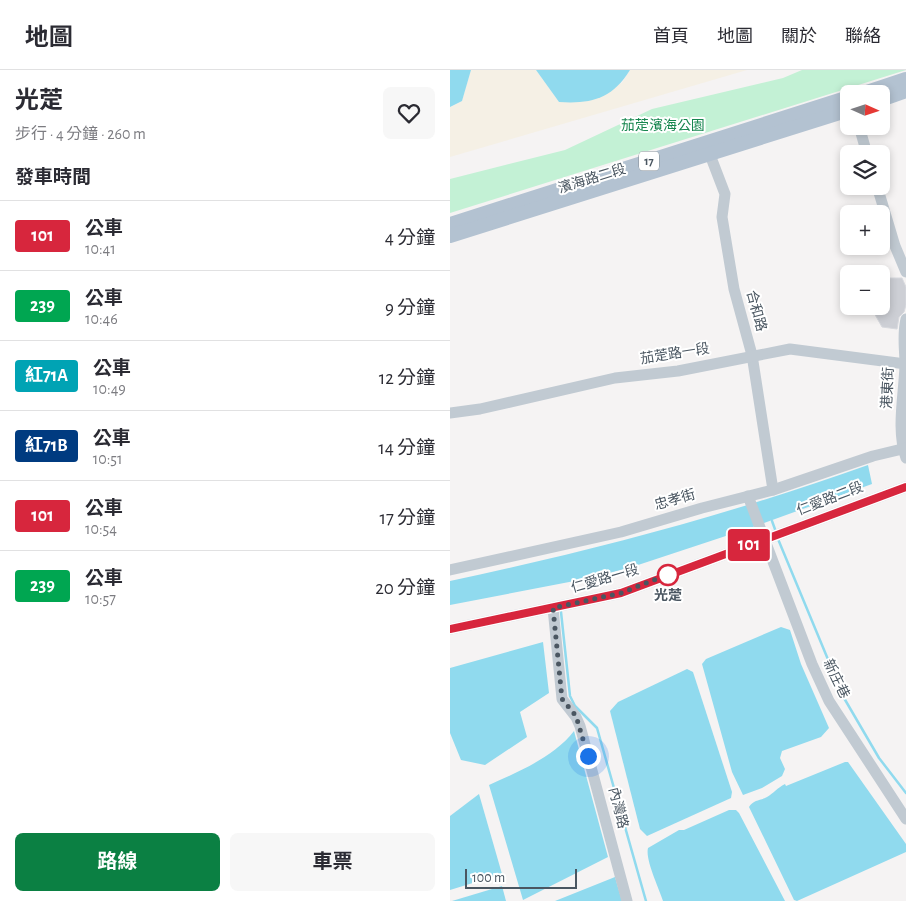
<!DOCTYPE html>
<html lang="zh-TW">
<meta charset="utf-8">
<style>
body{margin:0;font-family:"Alegreya Sans","Noto Sans TC",sans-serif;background:#f7f7f7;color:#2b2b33;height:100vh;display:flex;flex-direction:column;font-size:19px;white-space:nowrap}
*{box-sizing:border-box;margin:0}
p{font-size:16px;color:#7c7c81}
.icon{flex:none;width:28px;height:28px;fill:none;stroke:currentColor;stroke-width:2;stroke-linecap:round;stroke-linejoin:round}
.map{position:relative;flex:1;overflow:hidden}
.side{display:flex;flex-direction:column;background:#fff;width:450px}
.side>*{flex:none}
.badge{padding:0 10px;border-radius:4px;font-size:18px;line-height:32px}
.needle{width:32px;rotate:93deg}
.tools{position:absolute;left:390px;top:15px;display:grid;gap:10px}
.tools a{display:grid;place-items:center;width:50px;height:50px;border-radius:8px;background:#fff;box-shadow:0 2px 8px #0003;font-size:25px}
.scale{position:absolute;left:15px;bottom:12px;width:112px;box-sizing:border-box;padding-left:5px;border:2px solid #4a5661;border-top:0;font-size:14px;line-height:18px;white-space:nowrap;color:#4a5661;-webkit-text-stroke:4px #fff;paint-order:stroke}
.you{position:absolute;width:25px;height:25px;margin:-12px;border:4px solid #fff;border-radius:50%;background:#1a73e8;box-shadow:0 0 0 8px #1a73e833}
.map>.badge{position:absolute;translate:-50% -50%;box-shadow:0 0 0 2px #fff}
h2{padding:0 15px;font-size:19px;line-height:45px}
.round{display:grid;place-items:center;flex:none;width:52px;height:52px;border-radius:8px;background:#f7f7f7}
.headline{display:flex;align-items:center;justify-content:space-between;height:85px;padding:0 15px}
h1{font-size:24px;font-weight:700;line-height:38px}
.action{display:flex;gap:10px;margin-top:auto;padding:10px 15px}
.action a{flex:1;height:58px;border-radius:8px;background:#0b8043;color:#fff;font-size:20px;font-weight:700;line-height:58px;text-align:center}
.action a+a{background:#f7f7f7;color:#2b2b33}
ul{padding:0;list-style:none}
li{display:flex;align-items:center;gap:15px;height:70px;padding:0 15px;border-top:1px solid #e1e1e2}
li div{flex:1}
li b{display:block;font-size:19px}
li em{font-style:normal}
li .badge{min-width:55px;font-weight:700;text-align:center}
header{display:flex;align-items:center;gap:30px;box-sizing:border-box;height:70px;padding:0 25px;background:#fff;border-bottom:1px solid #e1e1e2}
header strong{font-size:24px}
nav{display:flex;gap:28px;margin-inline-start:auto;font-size:18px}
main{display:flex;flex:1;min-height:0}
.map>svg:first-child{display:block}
</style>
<header>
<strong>地圖</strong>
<nav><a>首頁</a><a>地圖</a><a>關於</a><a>聯絡</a></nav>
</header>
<main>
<section class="side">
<div class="headline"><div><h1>光萣</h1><p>步行 · 4 分鐘 · 260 m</p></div><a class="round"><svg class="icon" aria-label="heart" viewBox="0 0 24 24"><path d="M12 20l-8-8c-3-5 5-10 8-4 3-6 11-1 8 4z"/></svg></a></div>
<h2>發車時間</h2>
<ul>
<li><span class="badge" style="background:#d7263d;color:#fff">101</span><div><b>公車</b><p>10:41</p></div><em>4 分鐘</em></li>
<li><span class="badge" style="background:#00a651;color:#fff">239</span><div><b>公車</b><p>10:46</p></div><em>9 分鐘</em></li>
<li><span class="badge" style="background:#00a3b4;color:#fff">紅71A</span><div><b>公車</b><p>10:49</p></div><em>12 分鐘</em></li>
<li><span class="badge" style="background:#003b80;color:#fff">紅71B</span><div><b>公車</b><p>10:51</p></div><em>14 分鐘</em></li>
<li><span class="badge" style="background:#d7263d;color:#fff">101</span><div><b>公車</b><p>10:54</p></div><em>17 分鐘</em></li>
<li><span class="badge" style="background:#00a651;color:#fff">239</span><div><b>公車</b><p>10:57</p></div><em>20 分鐘</em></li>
</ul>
<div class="action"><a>路線</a><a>車票</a></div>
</section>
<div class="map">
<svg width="456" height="831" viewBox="0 0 456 831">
<rect width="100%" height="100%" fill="#f5f3f3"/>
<path fill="#c3f1d5" d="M352,0H456L0,143V109L115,80L202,39L333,8Z"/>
<path fill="#f5f0e5" d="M21,0H86L109,32L172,13L180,0H297L0,87V37L12,31Z"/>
<g fill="#90daee">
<path d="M0,0H21L12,31L0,37Z"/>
<path d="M86,0H180C162,29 141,34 109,32Z"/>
<path d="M418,395L422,414L300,458L182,497L140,508L0,535V511C142,481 281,444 418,395Z"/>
<path d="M331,557L340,560L351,594L379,658L371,667L332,681L330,688L335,699L332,706L312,718L293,725L282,702L252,594L256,589Z"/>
<path d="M93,572L99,623L70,642L77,667L35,695L11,690L0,663V598Z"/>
<path d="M237,599L243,602L282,722L281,728L197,766L190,759L160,641L168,632Z"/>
<path d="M124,661L158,787L73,830L39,715C68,702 104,687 124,661Z"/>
<path d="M395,692H398L456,774V782L347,831L344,830L299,737C304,729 310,731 317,727C324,723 327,718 335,714L336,716Z"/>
<path d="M29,724L52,804L0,820V746Z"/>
<path d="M279,740H286L289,743L335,831H213C209,818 195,790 198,778L229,760H234Z"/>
<path d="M165,807L172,831H105Z"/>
<path d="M52,816L56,831H2Z"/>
</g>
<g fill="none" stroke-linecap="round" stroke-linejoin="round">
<g stroke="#90daee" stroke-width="2.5">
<path d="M322,451L326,462"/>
<path d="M328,469L394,628L429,688L456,723"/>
<path d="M111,542L120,626L125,636L147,658L196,831"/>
</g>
</g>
<path fill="#cdcfd5" stroke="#d7d9de" d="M431,208H452L456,217V235L454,242L449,247L447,259L432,257L423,241V236H431Z"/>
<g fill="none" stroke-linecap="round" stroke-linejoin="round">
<g stroke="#c1cad2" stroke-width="11">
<path d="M409,56L417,84"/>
<path d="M257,77L275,124L272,147L284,219L302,285L323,420"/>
<path d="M427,116L445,176L456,202"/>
<path d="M456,249C452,265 455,279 455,295C454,326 446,359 456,388"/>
<path d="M0,343L30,339L165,308L228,301L340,279L456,294"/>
<path d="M298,426L362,594L379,631L456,749"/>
<path d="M0,500L171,462L252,438L323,420L423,386L456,378"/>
<path d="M103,538L112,629L126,647L130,656L177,831"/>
<path d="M0,559L171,523L456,417"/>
</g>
<g stroke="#b3c2d1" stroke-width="14">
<path d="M411,24L456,9"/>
<path d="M431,30L456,21"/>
<path d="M0,154L399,27"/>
<path d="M0,166L399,40"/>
</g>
</g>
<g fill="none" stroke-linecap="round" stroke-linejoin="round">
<defs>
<path id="line" d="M0,559L171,523L456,417"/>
</defs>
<use href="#line" stroke="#fff" stroke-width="11"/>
<use href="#line" stroke="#d7263d" stroke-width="8"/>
<path stroke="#4a5661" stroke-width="5" stroke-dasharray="0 9" d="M138,686L126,646L112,629L103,538L171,523L227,501L218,505"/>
</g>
<circle fill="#fff" stroke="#d7263d" stroke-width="2.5" cx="218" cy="505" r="10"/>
<g text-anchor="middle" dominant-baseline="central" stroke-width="4" stroke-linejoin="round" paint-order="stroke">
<rect fill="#fff" stroke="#808990" stroke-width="1" x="189" y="81.5" width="20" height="19" rx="4"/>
<g font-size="12" font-weight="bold" fill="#4a5661">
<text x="199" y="91">17</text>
</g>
<g font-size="14" fill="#17864f" stroke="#fff">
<text x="213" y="56">茄萣濱海公園</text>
</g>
<g font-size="14" fill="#4a5661" stroke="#fff">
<text transform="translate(142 109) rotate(-17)">濱海路二段</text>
<text transform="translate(306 241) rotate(75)">合和路</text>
<text transform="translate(225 284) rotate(-9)">茄萣路一段</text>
<text transform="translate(438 318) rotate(-87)">港東街</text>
<text transform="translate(380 429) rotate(-21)">仁愛路二段</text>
<text transform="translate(225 430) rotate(-16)">忠孝街</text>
<text transform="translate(155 509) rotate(-16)">仁愛路一段</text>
<text transform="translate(386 609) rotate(64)">新庄巷</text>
<text transform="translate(168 738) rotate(76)">內灣路</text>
</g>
<g font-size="14" font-weight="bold" fill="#4a5661" stroke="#fff">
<text x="218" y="526">光萣</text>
</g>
</g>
</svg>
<div class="tools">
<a><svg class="needle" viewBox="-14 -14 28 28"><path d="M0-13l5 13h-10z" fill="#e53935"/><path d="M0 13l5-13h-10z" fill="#7c7c81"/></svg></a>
<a><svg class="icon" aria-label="layers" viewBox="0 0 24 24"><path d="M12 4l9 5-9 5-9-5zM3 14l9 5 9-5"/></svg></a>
<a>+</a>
<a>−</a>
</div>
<div class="scale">100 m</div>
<div class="you" style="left:138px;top:686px"></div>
<b class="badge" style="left:299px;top:475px;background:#d7263d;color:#fff">101</b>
</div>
</main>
